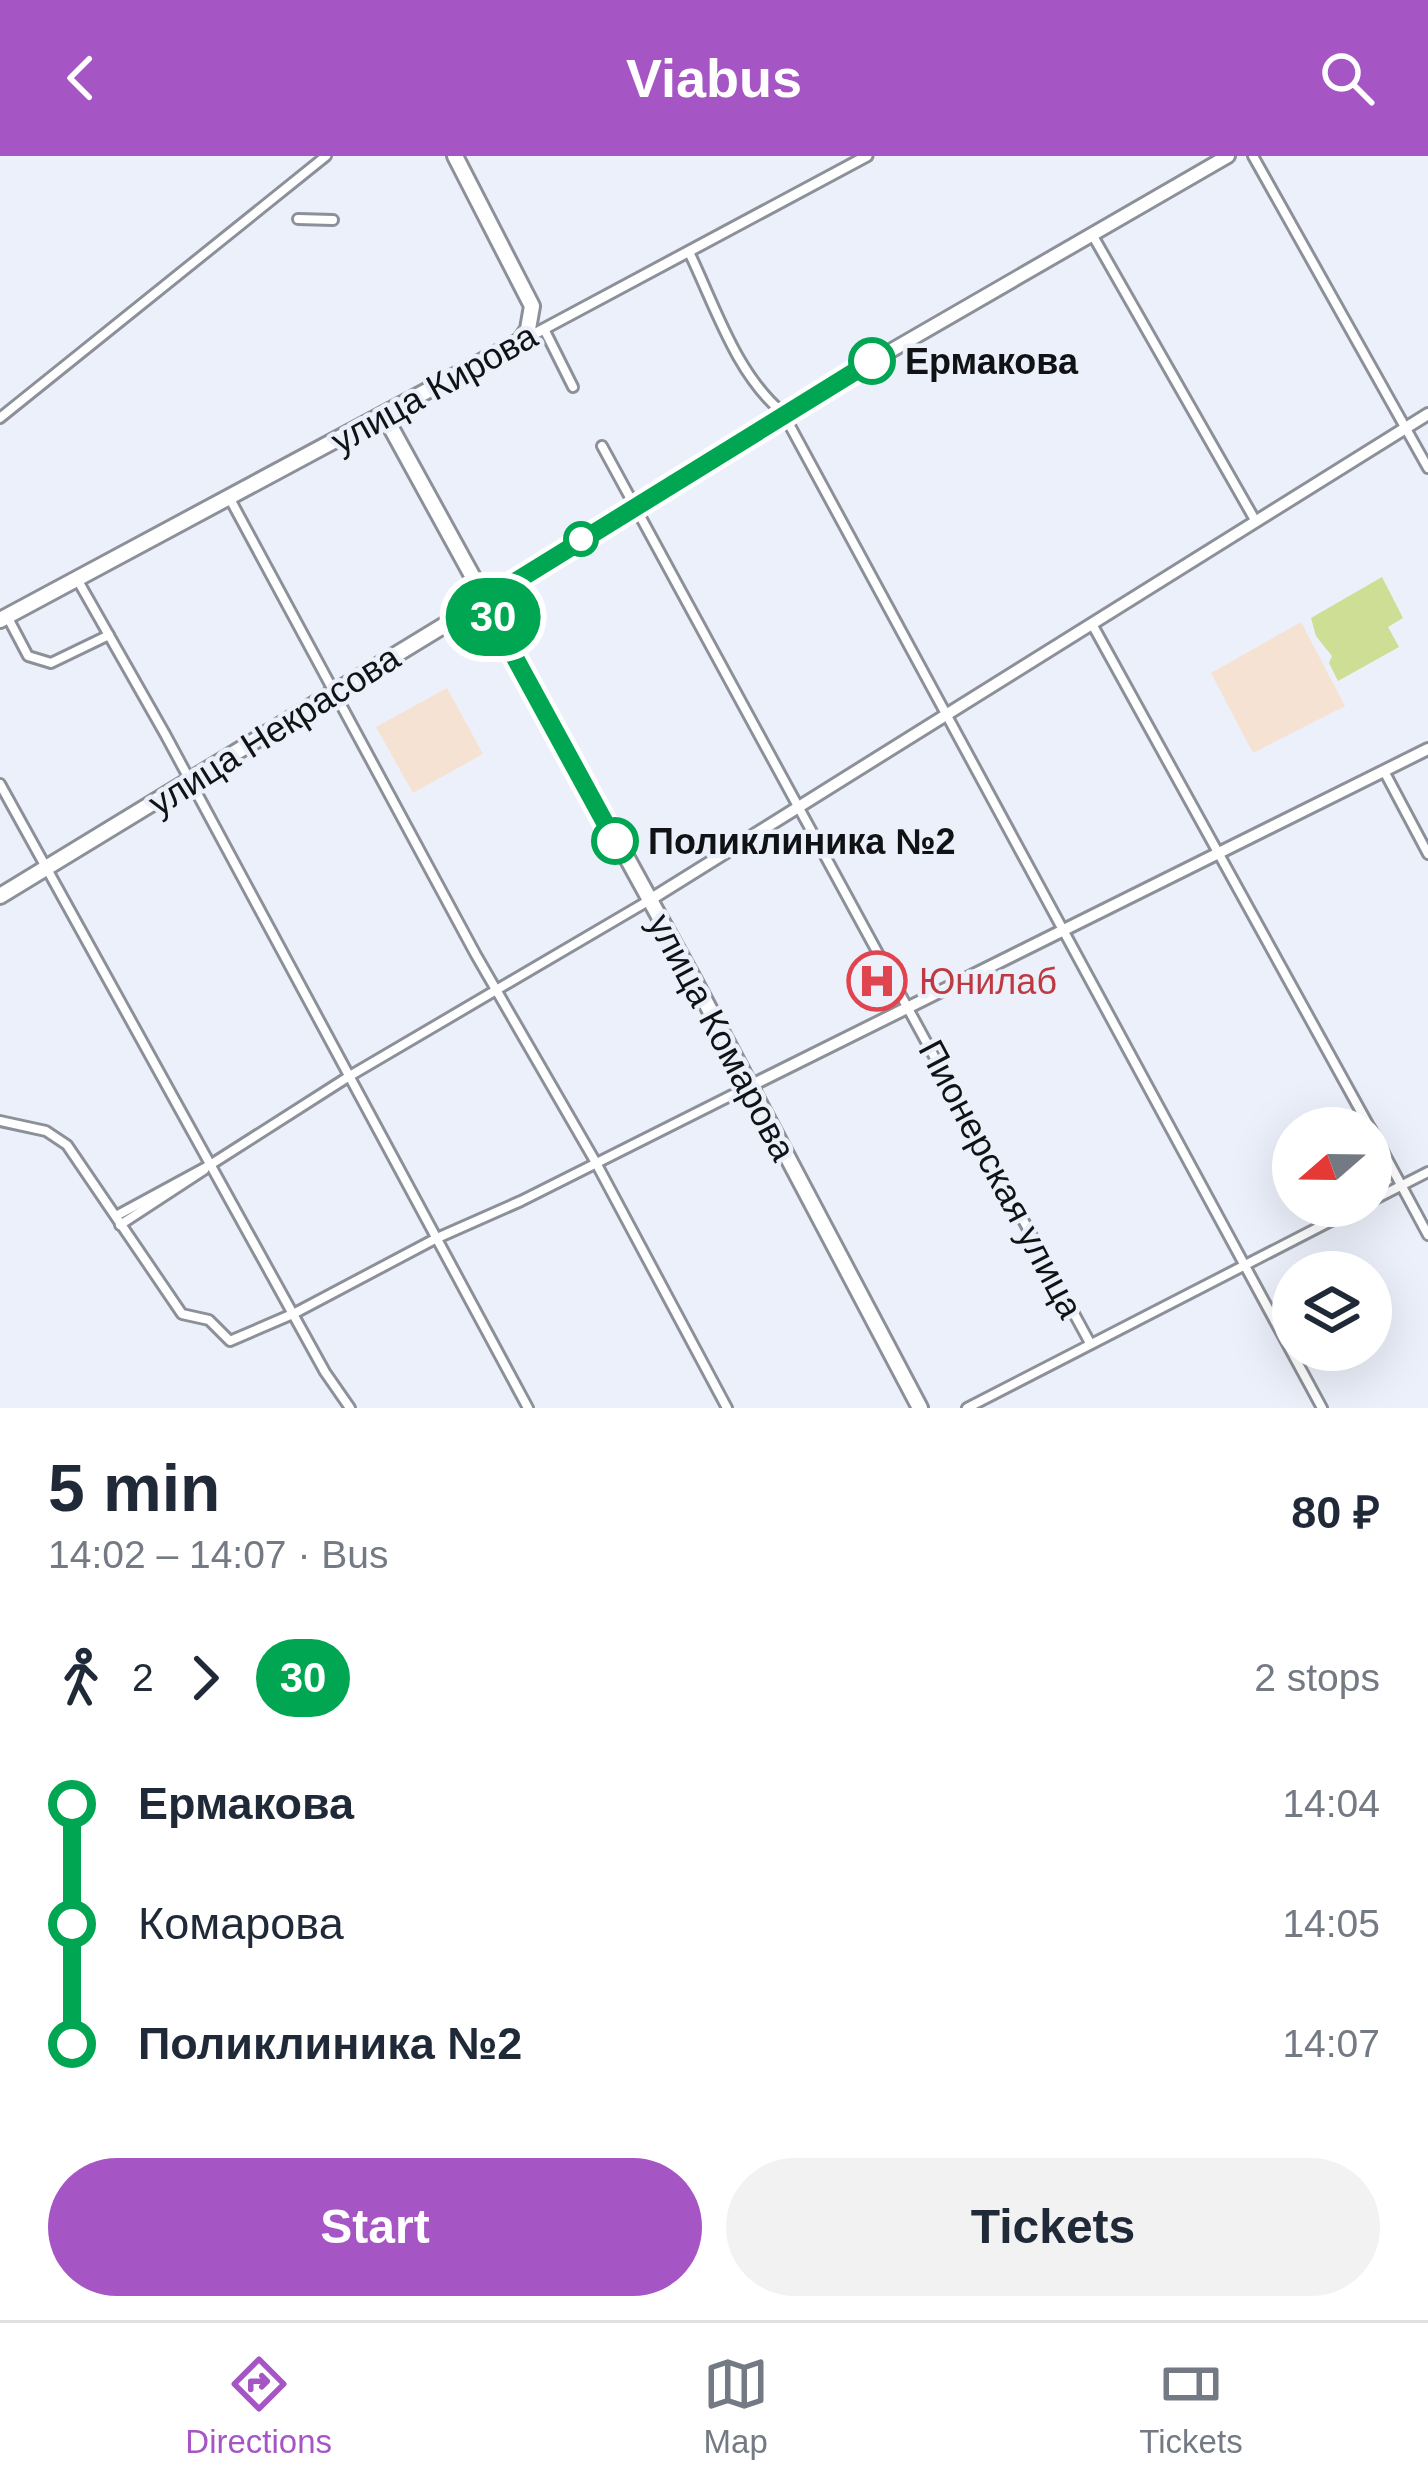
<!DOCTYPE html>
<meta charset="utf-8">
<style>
body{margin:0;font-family:Arial,sans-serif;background:#f2f2f3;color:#1f2937;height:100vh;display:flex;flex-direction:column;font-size:45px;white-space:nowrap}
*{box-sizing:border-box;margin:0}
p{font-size:39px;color:#747a83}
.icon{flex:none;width:66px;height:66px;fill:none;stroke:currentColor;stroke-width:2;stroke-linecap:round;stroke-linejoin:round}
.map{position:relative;height:1252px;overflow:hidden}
.side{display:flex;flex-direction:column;background:#fff;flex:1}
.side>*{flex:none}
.badge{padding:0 24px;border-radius:39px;font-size:42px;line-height:78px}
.needle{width:78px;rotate:250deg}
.fabs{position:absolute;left:1272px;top:951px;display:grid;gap:24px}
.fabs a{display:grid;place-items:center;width:120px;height:120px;border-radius:50%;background:#fff;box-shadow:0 12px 48px #0002;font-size:60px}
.map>.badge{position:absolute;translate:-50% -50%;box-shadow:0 0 0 6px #fff}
.legs{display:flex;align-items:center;gap:18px;height:132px;padding:0 48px;font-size:39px}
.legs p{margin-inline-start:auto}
.summary{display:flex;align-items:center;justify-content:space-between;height:204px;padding:0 48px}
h1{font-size:66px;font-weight:800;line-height:90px}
.primary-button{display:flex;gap:24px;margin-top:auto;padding:24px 48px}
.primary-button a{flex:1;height:138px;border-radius:72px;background:#a655c5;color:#fff;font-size:48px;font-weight:800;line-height:138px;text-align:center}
.primary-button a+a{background:#f2f2f3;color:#1f2937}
ul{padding:0 48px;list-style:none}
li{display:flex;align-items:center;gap:42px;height:120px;font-size:45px}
li i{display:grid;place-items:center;width:18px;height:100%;margin:0 15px;background:currentColor}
li i::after{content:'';width:30px;height:30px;margin:-15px;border:9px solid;border-radius:50%;background:#fff}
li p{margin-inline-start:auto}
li:first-child i{background:linear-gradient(#0000 50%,currentColor 0)}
li:last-child i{background:linear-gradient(currentColor 50%,#0000 0)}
header{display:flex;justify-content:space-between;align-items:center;height:156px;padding:0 48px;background:#a655c5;color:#fff;font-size:54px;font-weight:800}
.tabs{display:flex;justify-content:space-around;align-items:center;height:168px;border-top:3px solid #e0e1e3;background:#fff;font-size:33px;color:#747a83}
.tabs a{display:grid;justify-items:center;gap:6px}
.tabs .current{color:#a655c5}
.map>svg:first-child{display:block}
</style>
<header><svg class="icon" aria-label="back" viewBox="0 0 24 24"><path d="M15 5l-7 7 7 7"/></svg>Viabus<svg class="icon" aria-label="search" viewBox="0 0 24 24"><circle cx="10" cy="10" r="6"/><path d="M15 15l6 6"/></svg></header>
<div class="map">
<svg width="1428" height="1252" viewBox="0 0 1428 1252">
<rect width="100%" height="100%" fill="#ecf0fa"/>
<g fill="#f6e2d3">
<path d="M1301,466L1345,550L1253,597L1211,517Z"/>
<path d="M447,532L483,598L413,637L376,571Z"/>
</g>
<path fill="#cede95" d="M1382,421L1403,462L1388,471L1399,491L1338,525L1329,507L1332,500L1316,480L1311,462Z"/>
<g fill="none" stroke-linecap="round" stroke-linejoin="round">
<defs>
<g id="minor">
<path d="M1253,0L1428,312"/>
<path d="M298,63L333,64"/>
<path d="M1093,80L1255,364"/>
<path d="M689,96C715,150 736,218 783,257L1322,1252"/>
<path d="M544,173L573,231"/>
<path d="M0,262L326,0"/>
<path d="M602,290L1090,1187"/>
<path d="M230,343L476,799L595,1005L727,1252"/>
<path d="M77,423L165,578L528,1252"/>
<path d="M8,462L28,500L51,507L109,479"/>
<path d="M1092,468L1370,972"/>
<path d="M1384,615L1428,698"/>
<path d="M0,628L325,1216L350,1252"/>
<path d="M0,965L46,975L67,989L182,1158L209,1164L230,1185L295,1157L435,1083L521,1045L750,930"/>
<path d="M1371,973L1428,1079"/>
<path d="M1371,1045L1428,1016"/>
<path d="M116,1060L210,1009L348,921L648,745"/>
<path d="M120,1069L204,1014"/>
<path d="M967,1252L1360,1050"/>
</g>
<path id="tertiary" d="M525,183L867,0"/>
<g id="secondary">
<path d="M648,745L1428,258"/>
<path d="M750,930L1428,593"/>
</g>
<path id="primary" d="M484,445L783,257L1228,0"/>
<g id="trunk">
<path d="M384,259L695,826L920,1252"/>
<path d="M0,464L520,185L528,173L532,150L455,0"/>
<path d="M0,740L484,445"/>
</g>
</defs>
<use href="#minor" stroke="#8c9098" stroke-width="14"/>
<use href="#tertiary" stroke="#8c9098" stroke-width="15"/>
<use href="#secondary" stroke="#8c9098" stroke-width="16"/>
<use href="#primary" stroke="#8c9098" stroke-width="18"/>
<use href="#trunk" stroke="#8c9098" stroke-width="20"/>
<use href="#minor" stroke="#fff" stroke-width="8"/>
<use href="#tertiary" stroke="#fff" stroke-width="9"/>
<use href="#secondary" stroke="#fff" stroke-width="10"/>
<use href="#primary" stroke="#fff" stroke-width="12"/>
<use href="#trunk" stroke="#fff" stroke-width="14"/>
</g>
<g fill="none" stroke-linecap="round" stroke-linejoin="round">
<defs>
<path id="line-1" d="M615,685L484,445L872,205"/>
</defs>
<use href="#line-1" stroke="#fff" stroke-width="27"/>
<use href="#line-1" stroke="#00a651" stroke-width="18"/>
</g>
<defs>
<symbol id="hospital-ring" viewBox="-11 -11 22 22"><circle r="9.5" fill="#ecf0fa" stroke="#e0444e" stroke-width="1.5"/><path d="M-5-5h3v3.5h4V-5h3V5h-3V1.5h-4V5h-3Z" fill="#e0444e"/></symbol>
</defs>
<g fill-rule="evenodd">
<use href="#hospital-ring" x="844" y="792" width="66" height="66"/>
</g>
<g fill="#fff" stroke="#00a651" stroke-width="6">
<circle cx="872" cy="205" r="21"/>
<circle cx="581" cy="383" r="15"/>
<circle cx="615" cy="685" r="21"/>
</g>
<g text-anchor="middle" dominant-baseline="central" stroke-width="9" stroke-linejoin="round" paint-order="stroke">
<g font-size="36" font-weight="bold" fill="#101215" stroke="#ecf0fa" text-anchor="start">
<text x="905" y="205">Ермакова</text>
<text x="648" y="685">Поликлиника №2</text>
</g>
<g font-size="36" fill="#101215" stroke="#ecf0fa">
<text transform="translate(434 232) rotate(-29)">улица Кирова</text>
<text transform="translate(274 574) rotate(-32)">улица Некрасова</text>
<text transform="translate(722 881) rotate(62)">улица Комарова</text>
<text transform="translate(1001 1023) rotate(62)">Пионерская улица</text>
</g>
<g font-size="36" fill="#be3a42" stroke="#ecf0fa" text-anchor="start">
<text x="919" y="825">Юнилаб</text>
</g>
</g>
</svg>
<div class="fabs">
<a><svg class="needle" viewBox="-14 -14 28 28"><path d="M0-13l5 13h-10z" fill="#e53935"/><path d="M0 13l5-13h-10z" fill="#747a83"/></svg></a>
<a><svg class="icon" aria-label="layers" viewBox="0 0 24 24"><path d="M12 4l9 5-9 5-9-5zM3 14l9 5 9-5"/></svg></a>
</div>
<b class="badge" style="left:493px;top:461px;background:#00a651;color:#fff">30</b>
</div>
<section class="side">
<div class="summary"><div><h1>5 min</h1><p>14:02 – 14:07 · Bus</p></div><b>80 ₽</b></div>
<div class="legs"><svg class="icon" aria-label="walk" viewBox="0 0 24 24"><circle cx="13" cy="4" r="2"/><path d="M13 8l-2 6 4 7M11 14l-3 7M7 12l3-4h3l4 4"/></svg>2<svg class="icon" aria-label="forward" viewBox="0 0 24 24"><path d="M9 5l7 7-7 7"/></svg><b class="badge" style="background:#00a651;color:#fff">30</b><p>2 stops</p></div>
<ul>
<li><i style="color:#00a651"></i><b>Ермакова</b><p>14:04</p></li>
<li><i style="color:#00a651"></i><span>Комарова</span><p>14:05</p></li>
<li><i style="color:#00a651"></i><b>Поликлиника №2</b><p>14:07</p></li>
</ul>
<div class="primary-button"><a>Start</a><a>Tickets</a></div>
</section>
<nav class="tabs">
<a class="current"><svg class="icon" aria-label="directions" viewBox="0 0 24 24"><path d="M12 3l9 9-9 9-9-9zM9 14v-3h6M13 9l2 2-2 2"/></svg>Directions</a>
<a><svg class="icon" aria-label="map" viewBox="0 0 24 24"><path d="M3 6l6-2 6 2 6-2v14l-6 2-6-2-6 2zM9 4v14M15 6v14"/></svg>Map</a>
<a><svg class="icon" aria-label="tickets" viewBox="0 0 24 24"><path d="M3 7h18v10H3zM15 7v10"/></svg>Tickets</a>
</nav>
